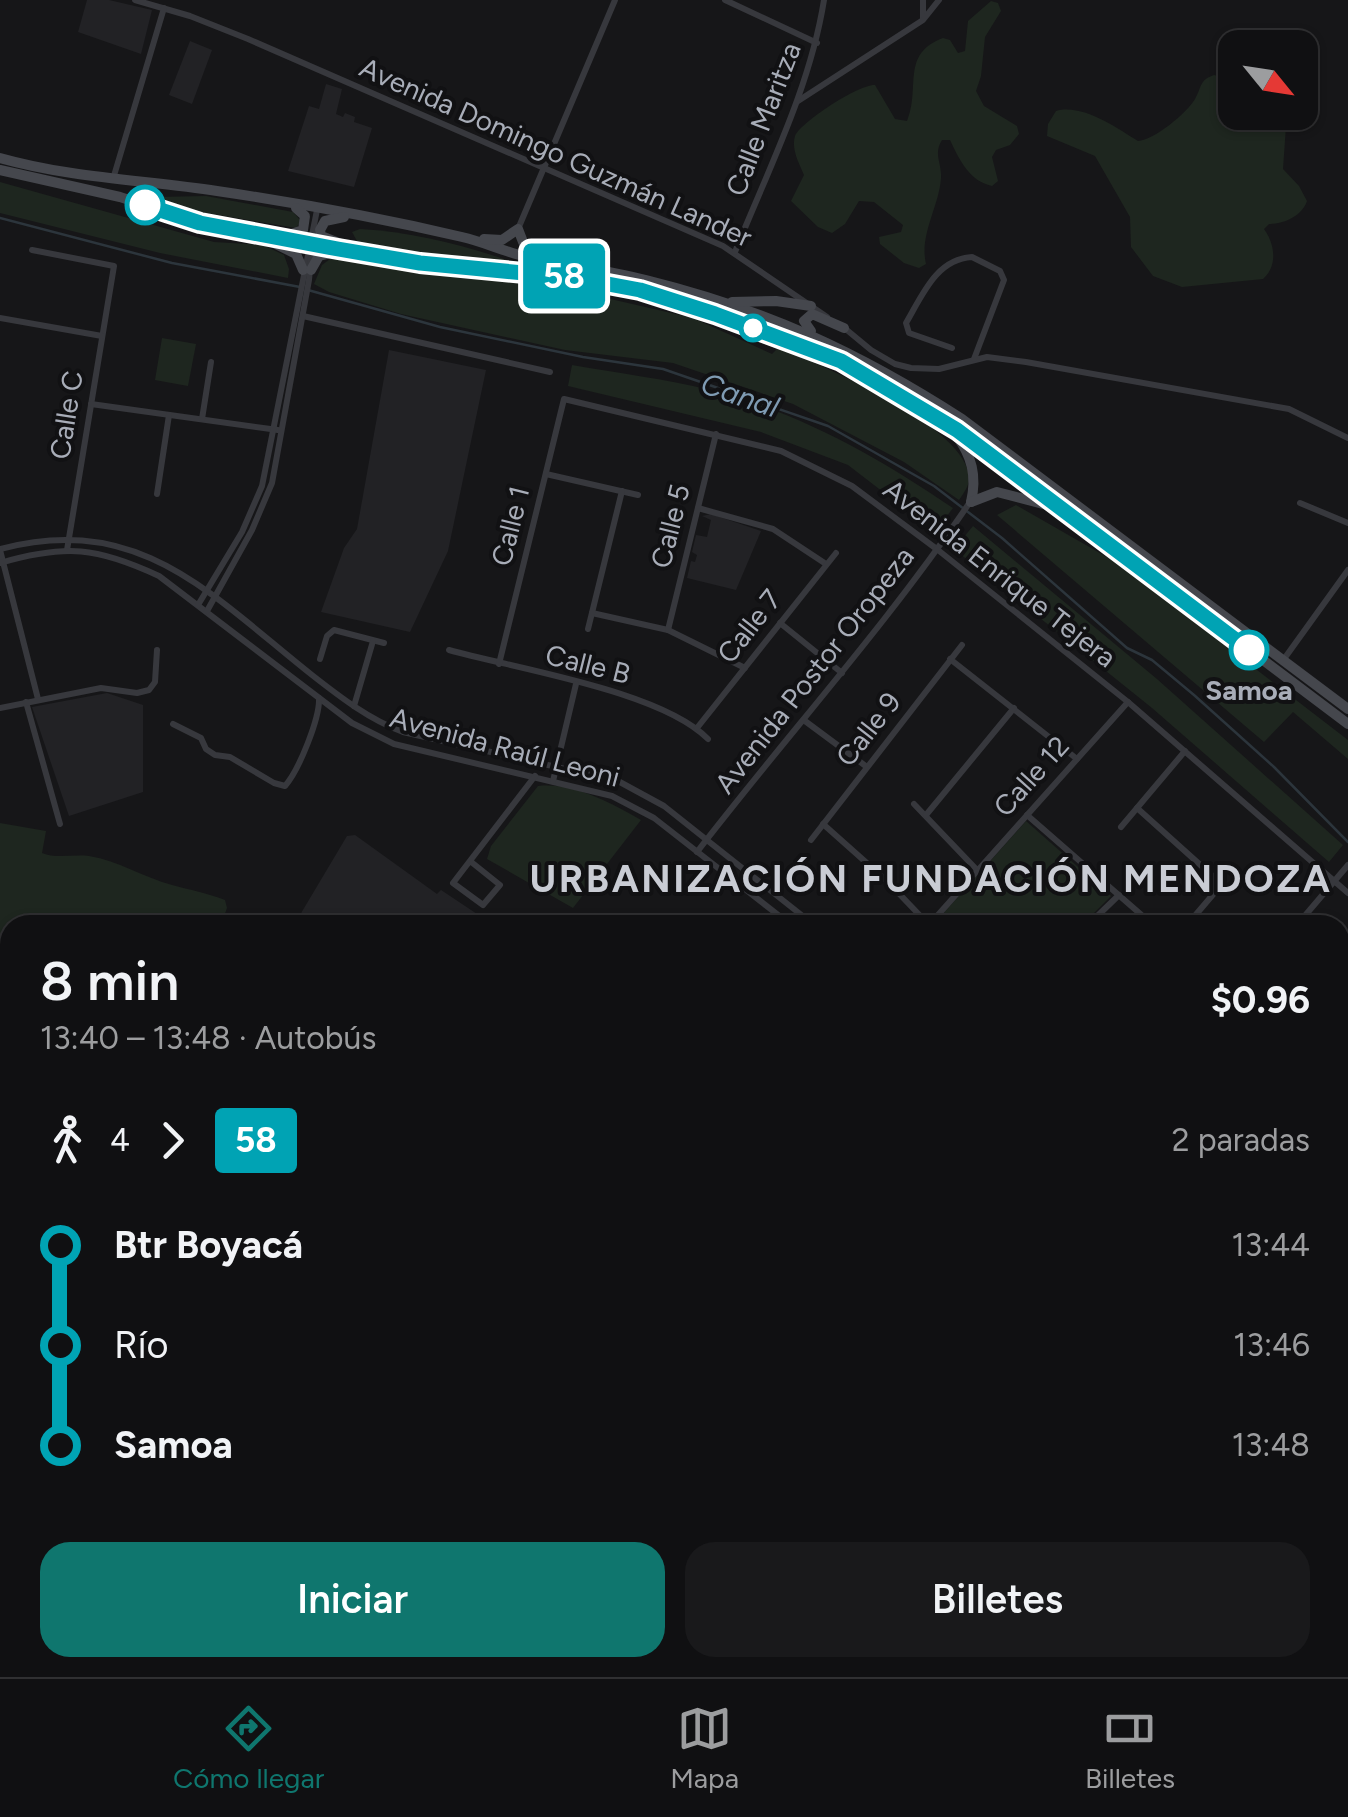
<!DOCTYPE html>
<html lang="es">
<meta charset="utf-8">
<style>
body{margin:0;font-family:Figtree,sans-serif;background:#19191b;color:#f1f3f6;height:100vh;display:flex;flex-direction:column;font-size:38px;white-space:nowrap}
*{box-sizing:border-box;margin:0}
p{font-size:32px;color:#9c9d9f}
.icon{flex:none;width:55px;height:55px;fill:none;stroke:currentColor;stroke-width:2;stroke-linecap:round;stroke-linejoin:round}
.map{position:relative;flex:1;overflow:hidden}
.drawer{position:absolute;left:0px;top:915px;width:1350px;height:762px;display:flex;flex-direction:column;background:#101012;border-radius:30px 30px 0 0;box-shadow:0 2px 8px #0004,0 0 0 2px #303032}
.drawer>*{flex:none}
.badge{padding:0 20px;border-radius:8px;font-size:35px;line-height:65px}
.needle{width:65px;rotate:120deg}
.fabs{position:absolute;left:1218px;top:30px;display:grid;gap:20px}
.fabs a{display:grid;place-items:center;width:100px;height:100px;border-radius:20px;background:#101012;box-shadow:0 2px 8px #0004,0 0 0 2px #303032;font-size:50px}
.map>.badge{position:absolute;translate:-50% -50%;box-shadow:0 0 0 5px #fff}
.legs{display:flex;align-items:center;gap:15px;height:110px;padding:0 40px;font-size:32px}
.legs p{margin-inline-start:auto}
.summary{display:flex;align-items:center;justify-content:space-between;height:170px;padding:0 40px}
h1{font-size:55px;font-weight:600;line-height:75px}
.primary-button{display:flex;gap:20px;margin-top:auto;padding:20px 40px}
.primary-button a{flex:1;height:115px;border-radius:30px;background:#0f766e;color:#fff;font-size:40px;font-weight:600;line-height:115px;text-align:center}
.primary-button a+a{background:#19191b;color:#f1f3f6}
ul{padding:0 40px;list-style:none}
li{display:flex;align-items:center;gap:35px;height:100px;font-size:38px}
li i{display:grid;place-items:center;width:15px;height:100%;margin:0 12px;background:currentColor}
li i::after{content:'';width:25px;height:25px;margin:-12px;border:8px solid;border-radius:50%;background:#101012}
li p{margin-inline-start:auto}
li:first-child i{background:linear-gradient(#0000 50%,currentColor 0)}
li:last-child i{background:linear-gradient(currentColor 50%,#0000 0)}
.tab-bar{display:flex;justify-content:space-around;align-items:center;height:140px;border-top:2px solid #303032;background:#101012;font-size:28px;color:#9c9d9f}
.tab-bar a{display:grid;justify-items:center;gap:5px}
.tab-bar .current{color:#0f766e}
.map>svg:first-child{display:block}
</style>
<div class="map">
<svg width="1348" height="1677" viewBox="0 0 1348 1677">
<rect width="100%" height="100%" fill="#161618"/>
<g fill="#222225">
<path d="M87,0H109L152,10L141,54L78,32Z"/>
<path d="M190,41L212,50L192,104L169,95Z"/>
<path d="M326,84L342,89L336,114L343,117L345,113L355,117L354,122L372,128L354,187L288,171L309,106L319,109Z"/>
<path d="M389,350L486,370L448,551L410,632L321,612L344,548L357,529Z"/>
<path d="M711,514L761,531L736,590L687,578L691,561L695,562L697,555L692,552L696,535L707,537L711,520L702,516Z"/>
<path d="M107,693L143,705V792L69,816L32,707Z"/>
<path d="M355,835L437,894L441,890L480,916L471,925H294L347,836Z"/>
</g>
<g fill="#1e261f">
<path d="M991,1L998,3L1001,11L985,37L981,76L976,91L984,106L1017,126L1019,134L1010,145L996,150L992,157L998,181L992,186C969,181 959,159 950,140H942C933,154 942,163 941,178C939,207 919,235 926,264L919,268L904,263L880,244L879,237L901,232L903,225L874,202L859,201L845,224L832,233L818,227L791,201L804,175C799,163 791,149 795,136C801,122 859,84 875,85L895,119L907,121C921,88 900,54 943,38L950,40L958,53L965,51L968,21Z"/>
<path d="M1214,75L1235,80V112L1276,113L1286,126L1283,169L1299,186L1307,201C1302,216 1284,224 1269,224L1264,229C1275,244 1278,266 1263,279L1182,287L1153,276L1131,247L1130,217L1095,156L1047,136L1048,124L1056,111C1082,103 1117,128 1138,141C1154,140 1187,113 1195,99C1202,87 1199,80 1214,75Z"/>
<path d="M0,182L214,242L263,245L284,255L289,269L288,278L160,253L0,213Z"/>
<path d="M206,196L293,212L301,221L296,228L182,209L157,197Z"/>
<path d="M360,229C412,232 464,245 513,262L446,258L357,241L352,232Z"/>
<path d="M330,259L528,280L693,318L772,354L779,347C821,366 970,427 969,479C969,486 963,494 959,500L904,462L793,404L673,363L565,350L401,314L329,292L314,284L322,265Z"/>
<path d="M162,338L196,344L188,386L155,380Z"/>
<path d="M572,365C618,373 665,379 710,390C797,411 880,458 953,508L935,532L848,465L761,432L568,386Z"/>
<path d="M1016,505L1119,564L1348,740V759L1293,712L1264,742L997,515Z"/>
<path d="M973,526L1157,679L1343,845L1329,862L1152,708L954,549Z"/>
<path d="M538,786C573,782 611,803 641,820L573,908L487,859L491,846Z"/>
<path d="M1026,821L1111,896L1082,925H933Z"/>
<path d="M0,823L46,831L42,853C56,859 73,854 89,856C119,861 143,877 172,885C190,890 207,893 225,900L227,908L221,925H10V1272L0,1254Z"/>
<path d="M352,1668H708L714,1677H362Z"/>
</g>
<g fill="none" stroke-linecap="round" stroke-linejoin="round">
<g stroke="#2c353c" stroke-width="2.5">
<path d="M0,218L172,263L300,287"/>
<path d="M308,290L440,327L583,357L663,369L828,426L934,486L1002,538L1127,648L1152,660L1194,695L1274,767L1348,842"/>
</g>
<g stroke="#37383d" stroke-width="6">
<path d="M135,0L190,16L248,39L723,246L827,317"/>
<path d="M725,0L817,43"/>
<path d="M923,19V0"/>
<path d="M798,101L923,20L939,0"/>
<path d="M113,179L164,8"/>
<path d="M518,229L615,0"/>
<path d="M32,250L114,266L67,550"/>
<path d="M735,252C768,170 810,88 824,0"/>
<path d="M303,316L550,372"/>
<path d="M0,318L102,336"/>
<path d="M842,326L871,350L895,364L911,368L939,369L987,357L1026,362L1289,409L1348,438"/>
<path d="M952,348L909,333L906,323C922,296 936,259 972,257L1000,271L1004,280L974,359"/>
<path d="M91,404L278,430"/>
<path d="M202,419L211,362"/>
<path d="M546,474L638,495"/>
<path d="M157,494L169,415"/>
<path d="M1300,503L1348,523"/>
<path d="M698,508L773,529L826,564"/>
<path d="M0,549C140,512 211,595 312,675C340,697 370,720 403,732L618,781L664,806L814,925"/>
<path d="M0,550L38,699"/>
<path d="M0,563C66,544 97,547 159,576L352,723L394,744L612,796L654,818L791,925"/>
<path d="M198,605L242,532L262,486L317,210"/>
<path d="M207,611L252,530L272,483L309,280L312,247"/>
<path d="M592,613L668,630L745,668"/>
<path d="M780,623L842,673"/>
<path d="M588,629L622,491"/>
<path d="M668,630L716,434"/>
<path d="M449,650C517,669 661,691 708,739"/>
<path d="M320,659L327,636L334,630L384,643"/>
<path d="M950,659L1077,759"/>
<path d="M1284,659L1348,570"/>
<path d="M499,664L564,399L781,451L852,486L938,550L1128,702L1348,893"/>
<path d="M26,702L60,824"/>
<path d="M354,706L373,641"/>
<path d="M0,708L101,688L137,693L149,690L155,682L157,650"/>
<path d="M805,721L867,767"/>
<path d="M173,724L201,738L206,749L215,755L230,757L274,783L285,786C299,770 320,718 319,698"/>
<path d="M697,728L836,553"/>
<path d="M553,781L576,684"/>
<path d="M914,804L977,870"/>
<path d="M1137,808L1216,879V891L1187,925"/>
<path d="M926,815L1014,708"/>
<path d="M1027,815L1153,925"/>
<path d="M823,824L887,881L929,925L1128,702"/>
<path d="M1121,827L1185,751"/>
<path d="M811,840L962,645"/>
<path d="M697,852C787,735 887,625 970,502"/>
<path d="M470,861L500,885L483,905L453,883L535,776"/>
<path d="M1088,925L1119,895"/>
<path d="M1297,925L1348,865"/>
<path d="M1340,988L1348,978"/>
<path d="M1340,1085L1348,1092"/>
<path d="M1340,1107L1348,1098"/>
<path d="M1340,1183L1348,1190"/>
<path d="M1340,1278L1348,1269"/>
<path d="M1340,1387L1348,1379"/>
<path d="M1340,1499L1348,1491"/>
<path d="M0,1514L10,1523"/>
<path d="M0,1561L10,1570"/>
<path d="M1340,1599L1348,1604"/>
<path d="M1340,1610L1348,1616"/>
<path d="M121,1668L132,1677"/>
<path d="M174,1668L185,1677"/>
<path d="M291,1668L308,1677"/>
<path d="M196,1675L201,1668"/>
<path d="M905,1677L910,1668"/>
</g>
<g stroke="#45474d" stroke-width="10">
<path d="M0,158C71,178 144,180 217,191C299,203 381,218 462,237C484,242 505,252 527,257C566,265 607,270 646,280C767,310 858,352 962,419L1348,709"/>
<path d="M0,170L120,197L200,223L420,263L526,271L641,291L841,361L957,430L1348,724"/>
<path d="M283,237L303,230L305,216L296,208"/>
<path d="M484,239L502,240L518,229L523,242L545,256"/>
<path d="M272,242L296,254L303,270"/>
<path d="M341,244L321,236L320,230L325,221L344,217"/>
<path d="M311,270L319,256L336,252"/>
<path d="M732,302L776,301L811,306"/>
<path d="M811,331L804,321L812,314L844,328"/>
<path d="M956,435C972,456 977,476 971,502"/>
<path d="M971,502L997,492L1051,506"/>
</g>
</g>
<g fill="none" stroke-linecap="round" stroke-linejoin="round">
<defs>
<path id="line-1" d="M145,205L200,223L338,249L420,263L576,278L640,290L715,314L841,361L957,430L1249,650"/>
</defs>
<use href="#line-1" stroke="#fff" stroke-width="22"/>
<use href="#line-1" stroke="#00a3b4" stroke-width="15"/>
</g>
<g fill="#fff" stroke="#00a3b4" stroke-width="5">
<circle cx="145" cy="205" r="18"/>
<circle cx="753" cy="328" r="12"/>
<circle cx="1249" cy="650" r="18"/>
</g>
<g text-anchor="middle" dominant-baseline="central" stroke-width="8" stroke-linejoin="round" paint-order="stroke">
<g font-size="28" fill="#a8adb8" stroke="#111113">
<text transform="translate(763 119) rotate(-69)">Calle Maritza</text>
<text transform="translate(556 152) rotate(24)">Avenida Domingo Guzmán Lander</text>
<text transform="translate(66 415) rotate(-81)">Calle C</text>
<text transform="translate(510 526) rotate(-76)">Calle 1</text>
<text transform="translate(670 526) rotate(-76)">Calle 5</text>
<text transform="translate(1000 573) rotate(38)">Avenida Enrique Tejera</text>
<text transform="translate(749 626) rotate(-52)">Calle 7</text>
<text transform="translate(588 664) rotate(14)">Calle B</text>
<text transform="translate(814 670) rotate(-52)">Avenida Postor Oropeza</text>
<text transform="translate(868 729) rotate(-52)">Calle 9</text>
<text transform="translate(505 747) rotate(15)">Avenida Raúl Leoni</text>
<text transform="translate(1031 776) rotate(-48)">Calle 12</text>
</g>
<g font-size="28" font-weight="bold" fill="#a8adb8" stroke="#111113">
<text x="1249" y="690">Samoa</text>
</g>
<g font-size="30" font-style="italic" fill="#7f9bb3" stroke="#111113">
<text transform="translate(740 395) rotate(19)">Canal</text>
</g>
<g font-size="38" font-weight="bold" letter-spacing="2.5" fill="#c9ccd4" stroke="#111113">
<text x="931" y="879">URBANIZACIÓN FUNDACIÓN MENDOZA</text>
</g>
</g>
</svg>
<div class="fabs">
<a><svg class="needle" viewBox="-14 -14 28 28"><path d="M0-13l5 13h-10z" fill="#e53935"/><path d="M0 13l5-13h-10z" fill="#9c9d9f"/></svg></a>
</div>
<b class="badge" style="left:564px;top:276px;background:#00a3b4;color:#fff">58</b>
<section class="drawer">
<div class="summary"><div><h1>8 min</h1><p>13:40 – 13:48 · Autobús</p></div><b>$0.96</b></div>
<div class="legs"><svg class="icon" aria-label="walk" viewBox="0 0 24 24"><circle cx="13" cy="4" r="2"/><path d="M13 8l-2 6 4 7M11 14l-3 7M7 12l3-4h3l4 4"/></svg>4<svg class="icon" aria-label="forward" viewBox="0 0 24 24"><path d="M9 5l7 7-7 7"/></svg><b class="badge" style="background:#00a3b4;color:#fff">58</b><p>2 paradas</p></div>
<ul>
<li><i style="color:#00a3b4"></i><b>Btr Boyacá</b><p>13:44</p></li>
<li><i style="color:#00a3b4"></i><span>Río</span><p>13:46</p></li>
<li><i style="color:#00a3b4"></i><b>Samoa</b><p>13:48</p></li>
</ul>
<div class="primary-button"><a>Iniciar</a><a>Billetes</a></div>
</section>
</div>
<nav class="tab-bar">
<a class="current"><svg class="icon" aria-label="directions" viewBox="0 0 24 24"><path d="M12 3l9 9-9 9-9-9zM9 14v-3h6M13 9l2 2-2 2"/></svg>Cómo llegar</a>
<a><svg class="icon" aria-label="map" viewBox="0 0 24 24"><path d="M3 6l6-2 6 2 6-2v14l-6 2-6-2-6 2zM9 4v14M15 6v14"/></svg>Mapa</a>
<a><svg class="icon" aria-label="tickets" viewBox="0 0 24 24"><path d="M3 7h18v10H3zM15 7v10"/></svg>Billetes</a>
</nav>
